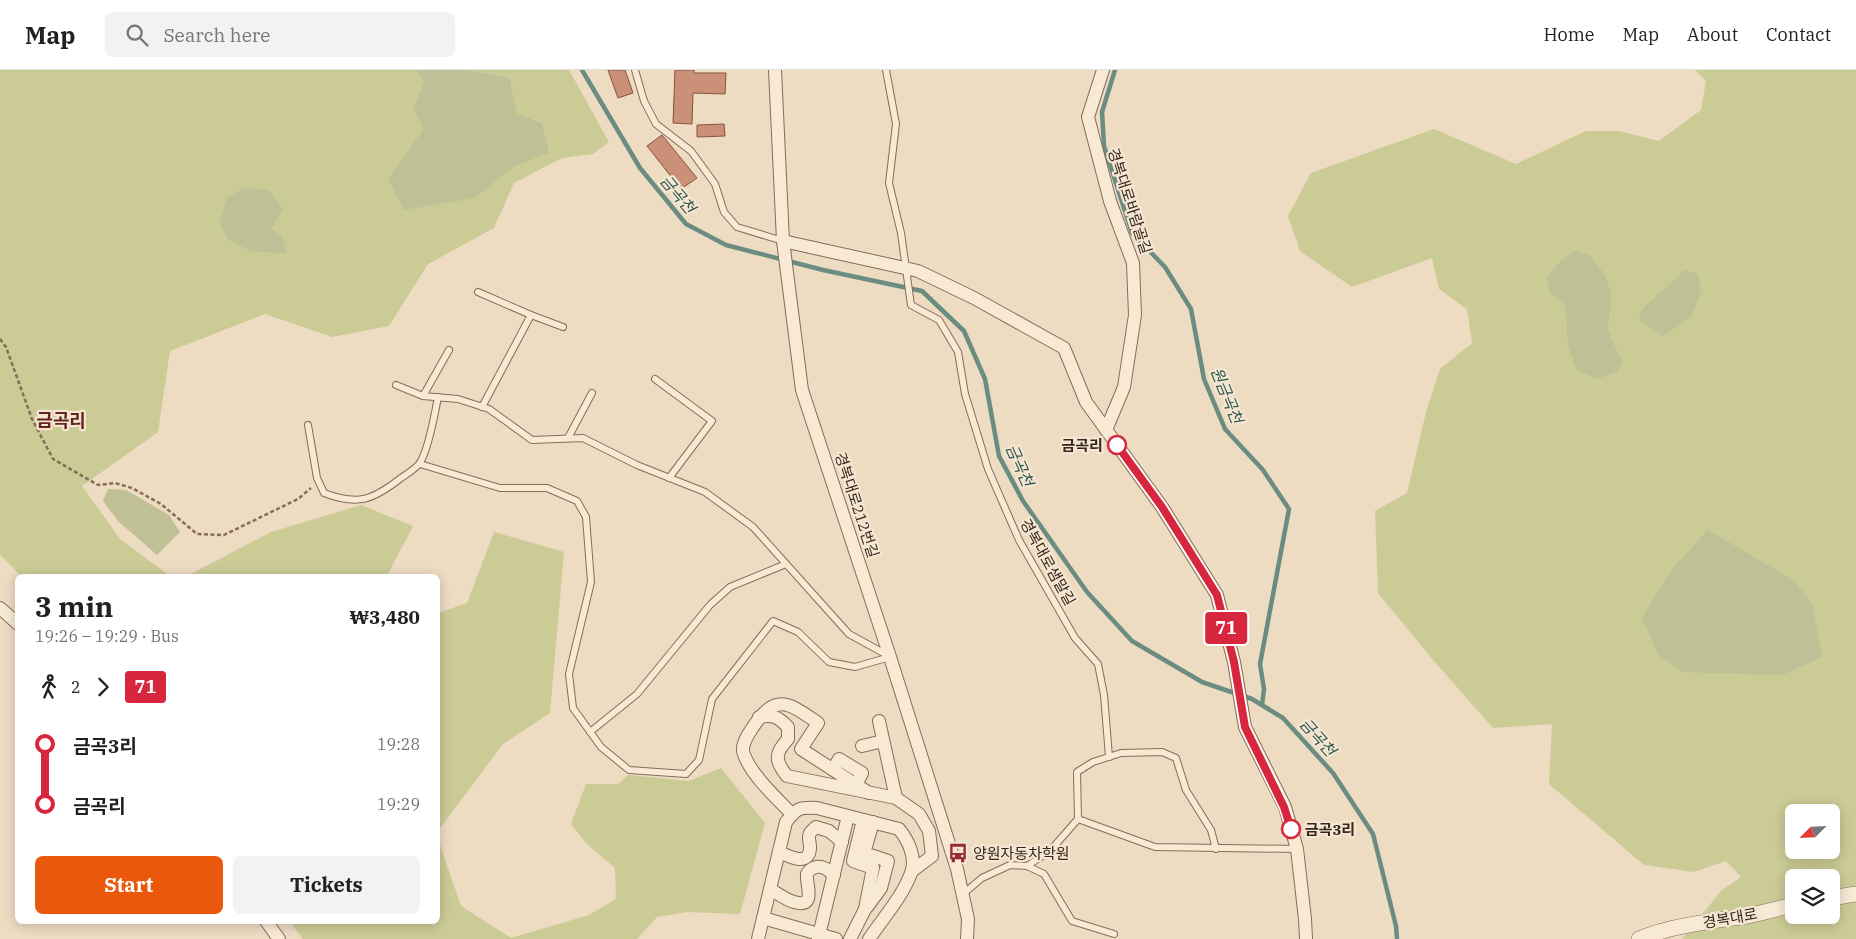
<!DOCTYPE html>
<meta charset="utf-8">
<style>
body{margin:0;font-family:"IBM Plex Serif","Noto Sans KR",serif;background:#f2f2f2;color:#202124;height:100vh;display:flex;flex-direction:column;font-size:19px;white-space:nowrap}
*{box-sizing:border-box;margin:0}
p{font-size:16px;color:#757577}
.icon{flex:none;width:28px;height:28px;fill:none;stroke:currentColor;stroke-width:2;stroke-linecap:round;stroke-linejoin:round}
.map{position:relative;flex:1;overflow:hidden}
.details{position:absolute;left:15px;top:504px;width:425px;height:350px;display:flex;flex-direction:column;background:#fff;border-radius:8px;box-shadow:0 2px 12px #0003}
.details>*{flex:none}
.badge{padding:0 10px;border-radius:4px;font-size:18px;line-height:32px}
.needle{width:32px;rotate:246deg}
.fabs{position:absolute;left:1785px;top:734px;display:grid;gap:10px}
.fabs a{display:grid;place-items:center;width:55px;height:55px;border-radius:8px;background:#fff;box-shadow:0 2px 12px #0003;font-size:25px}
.map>.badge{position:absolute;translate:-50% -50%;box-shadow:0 0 0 2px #fff}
.legs{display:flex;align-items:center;gap:8px;height:55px;padding:0 20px;font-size:16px}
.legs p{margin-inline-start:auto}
.headline{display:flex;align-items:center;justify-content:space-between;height:85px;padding:0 20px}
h1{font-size:28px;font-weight:700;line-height:38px}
.primary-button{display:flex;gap:10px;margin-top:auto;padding:10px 20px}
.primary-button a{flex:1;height:58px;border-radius:8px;background:#ea580c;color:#fff;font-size:20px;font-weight:700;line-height:58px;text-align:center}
.primary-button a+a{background:#f2f2f2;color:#202124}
ul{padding:0 20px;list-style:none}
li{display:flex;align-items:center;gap:18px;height:60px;font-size:19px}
li i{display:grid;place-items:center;width:8px;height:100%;margin:0 6px;background:currentColor}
li i::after{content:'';width:12px;height:12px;margin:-6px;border:4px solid;border-radius:50%;background:#fff}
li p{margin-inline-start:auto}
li:first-child i{background:linear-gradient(#0000 50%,currentColor 0)}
li:last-child i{background:linear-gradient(currentColor 50%,#0000 0)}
header{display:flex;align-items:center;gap:30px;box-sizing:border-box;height:70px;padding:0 25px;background:#fff;border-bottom:1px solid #e0e0e0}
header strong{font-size:24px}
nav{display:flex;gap:28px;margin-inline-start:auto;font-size:18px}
.search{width:350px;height:45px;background:#f2f2f2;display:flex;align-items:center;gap:12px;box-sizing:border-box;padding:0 18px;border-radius:8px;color:#757577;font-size:19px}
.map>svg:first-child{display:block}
</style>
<header>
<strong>Map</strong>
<div class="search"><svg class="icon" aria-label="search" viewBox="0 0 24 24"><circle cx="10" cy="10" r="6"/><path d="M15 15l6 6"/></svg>Search here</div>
<nav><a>Home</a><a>Map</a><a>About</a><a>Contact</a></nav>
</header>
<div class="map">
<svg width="1856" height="869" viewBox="0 0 1856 869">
<rect width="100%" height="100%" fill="#eddbc2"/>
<g fill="#cbcb96" fill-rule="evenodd">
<path d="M0,0H415L424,12L413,38L423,59L388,109L475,128L514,97L550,81L542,53L517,43L510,8L468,0H569L609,72L593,84L562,88L514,113L494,158L428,194L389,256L332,267L265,244L170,281L158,362L82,416L120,469L170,506H21L0,485ZM244,118L272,158L283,168L286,182Z"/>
<path d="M1695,0H1856V869H1682L1721,821L1741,807L1726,791L1694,802L1644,795L1549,714L1552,654L1493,658L1433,590L1378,523L1375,441L1407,423L1426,342L1440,299L1472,273L1467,239L1439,219L1432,188L1352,217L1300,181L1288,146L1311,103L1434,59L1516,94L1586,61H1619L1659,71L1701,40L1706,11ZM1612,227L1608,260L1622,291L1566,246L1565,235ZM1794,742H1831V780H1794ZM1794,808H1831V845H1794Z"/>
<path d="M361,435L413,456L387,506H187L271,462Z"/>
<path d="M494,462L564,482L550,643L503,674L438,761V543L467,533Z"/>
<path d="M721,698L765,753L740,844L687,842L657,847L637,869H303L289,851H438V769L461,836L511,868L589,845L616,829L615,798L587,774L571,754L586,714H618L628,705L689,711Z"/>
</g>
<g fill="#bfc095">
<path d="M415,0H468L510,8L517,43L542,53L550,82L514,97L475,128L404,140L388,109L423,59L413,38L424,12Z"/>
<path d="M244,118L268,120L283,139L272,158L283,168L287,183L252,182L229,170L219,153L227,127Z"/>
<path d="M1575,181L1591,186L1606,207L1612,227L1608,260L1622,291L1618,301L1597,309L1576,299L1568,275L1565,235L1550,223L1547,207L1562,190Z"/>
<path d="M1685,200L1698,204L1701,222L1692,246L1663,266L1639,250L1641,240Z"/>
<path d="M108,419L126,420L169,445L180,462L157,485L118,451L103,431Z"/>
<path d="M1708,460L1793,510L1812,533L1822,587L1782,605L1683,602L1658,585L1642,548L1673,498Z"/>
</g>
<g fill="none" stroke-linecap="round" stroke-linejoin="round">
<g stroke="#6b8d81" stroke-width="4.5">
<path d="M582,0L640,98L686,154L726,175L823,200L922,221L964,261L985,309L999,386L1023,431L1087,522L1132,571L1202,612L1252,629L1283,648L1333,703L1373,764L1396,856L1397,869"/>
<path d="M1115,0L1102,42L1104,76L1132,163L1165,197L1191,239L1204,309L1225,359L1263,400L1289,439L1260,594L1264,619L1262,635"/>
</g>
</g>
<g fill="#cb9178" stroke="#855340">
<path d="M608,0H625L633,23L618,28Z"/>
<path d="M675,0H694V3H726L725,24L693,23L692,54L673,53Z"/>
<path d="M724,54L725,66L697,67V55Z"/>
<path d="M662,65L697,108L681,119L647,76Z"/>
</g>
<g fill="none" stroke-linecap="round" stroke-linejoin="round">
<defs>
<g id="service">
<path d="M635,0L644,31L656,54L691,81L715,114L724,142L737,157L783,171"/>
<path d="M886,0L896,54L889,113L901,163L911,235L939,250L958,282L965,324L988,399L1019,470L1075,568L1098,594L1104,625L1109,687"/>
<path d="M478,222L531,245L482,337"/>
<path d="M531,245L563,257"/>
<path d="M655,309L712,351L669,408"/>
<path d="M396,315L423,326L458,329L489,339L532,370L583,368L637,395L705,422L753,457L849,564L889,586"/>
<path d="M423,326L449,280"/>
<path d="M308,355L317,408L324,423C358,436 373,430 401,408C407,404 415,399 419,394C428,383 435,343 438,327"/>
<path d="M568,368L592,323"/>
<path d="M420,394L500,418H547L577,431L586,447L591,512L569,604L573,638L601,677L629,700L686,704L699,690L712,629L773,551L798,562L829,592L855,597L890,587"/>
<path d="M590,662L637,624L710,535L730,517L786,494"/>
<path d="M1078,749L1077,702L1093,692L1121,683L1162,682L1176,688L1186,720L1211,760L1216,779"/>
<path d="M1027,796L1050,781L1078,749L1155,777L1297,779"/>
<path d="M963,824L982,808L1010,795L1027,796L1044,804L1072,851L1114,864"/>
</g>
<g id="minor">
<path d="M775,0L783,171L802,320L890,587L957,799L968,849L967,869"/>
<path d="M1103,0L1088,47L1110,131L1133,193L1135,245L1124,317L1106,360"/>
<path d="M783,171L918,201L974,228L1064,278L1086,332L1162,437L1217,525L1234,592L1245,657L1285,737L1297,779L1305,849L1306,869"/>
<path d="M0,538L18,554"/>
<path d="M759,647C773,644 778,647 788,657V669C775,683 774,690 787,706L896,728L919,744L929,761L932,786L912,801"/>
<path d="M879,651L896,728"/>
<path d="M862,676L883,671"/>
<path d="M833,699L839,689L862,703L856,715"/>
<path d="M792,744C777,729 748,702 743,681C742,673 749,663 753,657C776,622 789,633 818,653L801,679L869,723"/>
<path d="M779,782C788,786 808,797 810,779C811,774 807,768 810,763C811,761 814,759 816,757L829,761L842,772"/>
<path d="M770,819C777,823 786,830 794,832C818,839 805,812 807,804C809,800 812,798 816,797C824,796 828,800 834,805"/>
<path d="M867,837L881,818L888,791L864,783L873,752"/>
<path d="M763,848L836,869"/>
<path d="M266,851L279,869"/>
<path d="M758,869L786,752C797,738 799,737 817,738L899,759C908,770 917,788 911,803C903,826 883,848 869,869"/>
<path d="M818,869L848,746"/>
<path d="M850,869L865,839L873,798L853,791L863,750"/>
</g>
<g id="tertiary">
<path d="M1831,828L1856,824"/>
<path d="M1639,869C1671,856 1706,852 1741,847C1758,844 1776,839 1794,835"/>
</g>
</defs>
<use href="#service" stroke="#866c59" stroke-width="8"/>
<use href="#minor" stroke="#866c59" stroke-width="14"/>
<use href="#tertiary" stroke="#866c59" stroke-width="16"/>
<path stroke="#866c59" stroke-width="2.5" stroke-dasharray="4 2.5" stroke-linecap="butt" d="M0,269L6,277L32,349L53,389L98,415L115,413L132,418L161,434L197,464L224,465L298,429L311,418"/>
<use href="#service" stroke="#f8e9d5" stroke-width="6"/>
<use href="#minor" stroke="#f8e9d5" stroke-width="12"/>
<use href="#tertiary" stroke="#f8e9d5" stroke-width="15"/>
</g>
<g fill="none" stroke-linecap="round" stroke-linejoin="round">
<defs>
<path id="line-1" d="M1117,375L1162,437L1217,525L1234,592L1245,657L1284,737L1291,759"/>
</defs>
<use href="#line-1" stroke="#fff" stroke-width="11"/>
<use href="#line-1" stroke="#d7263d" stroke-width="8"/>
</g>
<defs>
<symbol id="bus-bare" viewBox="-9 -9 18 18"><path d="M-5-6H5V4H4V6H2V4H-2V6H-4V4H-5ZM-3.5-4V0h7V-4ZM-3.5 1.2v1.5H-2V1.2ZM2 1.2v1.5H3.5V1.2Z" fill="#942a38" stroke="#f5e6d1" stroke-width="2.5" paint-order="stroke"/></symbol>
</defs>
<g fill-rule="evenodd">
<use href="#bus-bare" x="944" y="769" width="28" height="28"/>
</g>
<g fill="#fff" stroke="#d7263d" stroke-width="2.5">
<circle cx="1117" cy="375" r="9"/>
<circle cx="1291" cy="759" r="9"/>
</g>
<g text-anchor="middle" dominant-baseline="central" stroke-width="4.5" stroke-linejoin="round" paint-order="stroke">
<g font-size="15" fill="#36261d" stroke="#f5e6d1">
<text transform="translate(1130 131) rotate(72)">경복대로바람골길</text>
<text transform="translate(857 435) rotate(72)">경복대로212번길</text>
<text transform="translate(1048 492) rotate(61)">경복대로샘말길</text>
<text transform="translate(1730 848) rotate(-10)">경복대로</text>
</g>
<g font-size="15" font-weight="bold" fill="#36261d" stroke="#f5e6d1" text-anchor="end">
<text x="1103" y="375">금곡리</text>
<text x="1305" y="759" text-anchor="start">금곡3리</text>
</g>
<g font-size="15" fill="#36261d" stroke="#f5e6d1" text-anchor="start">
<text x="973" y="783">양원자동차학원</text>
</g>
<g font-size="16" font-style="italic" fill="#2d564e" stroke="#f5e6d1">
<text transform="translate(678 124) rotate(50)">금곡천</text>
<text transform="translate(1227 325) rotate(68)">원금곡천</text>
<text transform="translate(1020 395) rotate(66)">금곡천</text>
<text transform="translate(1318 667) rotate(48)">금곡천</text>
</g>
<g font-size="18" font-weight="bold" fill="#62241d" stroke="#f5e6d1">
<text x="61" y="350">금곡리</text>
</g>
</g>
</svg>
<div class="fabs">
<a><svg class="needle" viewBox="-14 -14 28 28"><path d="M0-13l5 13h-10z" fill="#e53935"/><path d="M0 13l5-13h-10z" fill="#757577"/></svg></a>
<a><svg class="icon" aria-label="layers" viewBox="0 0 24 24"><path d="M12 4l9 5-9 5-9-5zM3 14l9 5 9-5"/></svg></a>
</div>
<b class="badge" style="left:1226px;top:558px;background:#d7263d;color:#fff">71</b>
<section class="details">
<div class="headline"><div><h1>3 min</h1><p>19:26 – 19:29 · Bus</p></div><b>₩3,480</b></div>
<div class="legs"><svg class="icon" aria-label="walk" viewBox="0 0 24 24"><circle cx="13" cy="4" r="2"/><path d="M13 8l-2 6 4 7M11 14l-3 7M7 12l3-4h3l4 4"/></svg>2<svg class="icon" aria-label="forward" viewBox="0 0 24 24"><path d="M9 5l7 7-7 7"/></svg><b class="badge" style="background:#d7263d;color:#fff">71</b></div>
<ul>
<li><i style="color:#d7263d"></i><b>금곡3리</b><p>19:28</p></li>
<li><i style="color:#d7263d"></i><b>금곡리</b><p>19:29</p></li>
</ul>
<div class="primary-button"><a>Start</a><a>Tickets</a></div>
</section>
</div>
